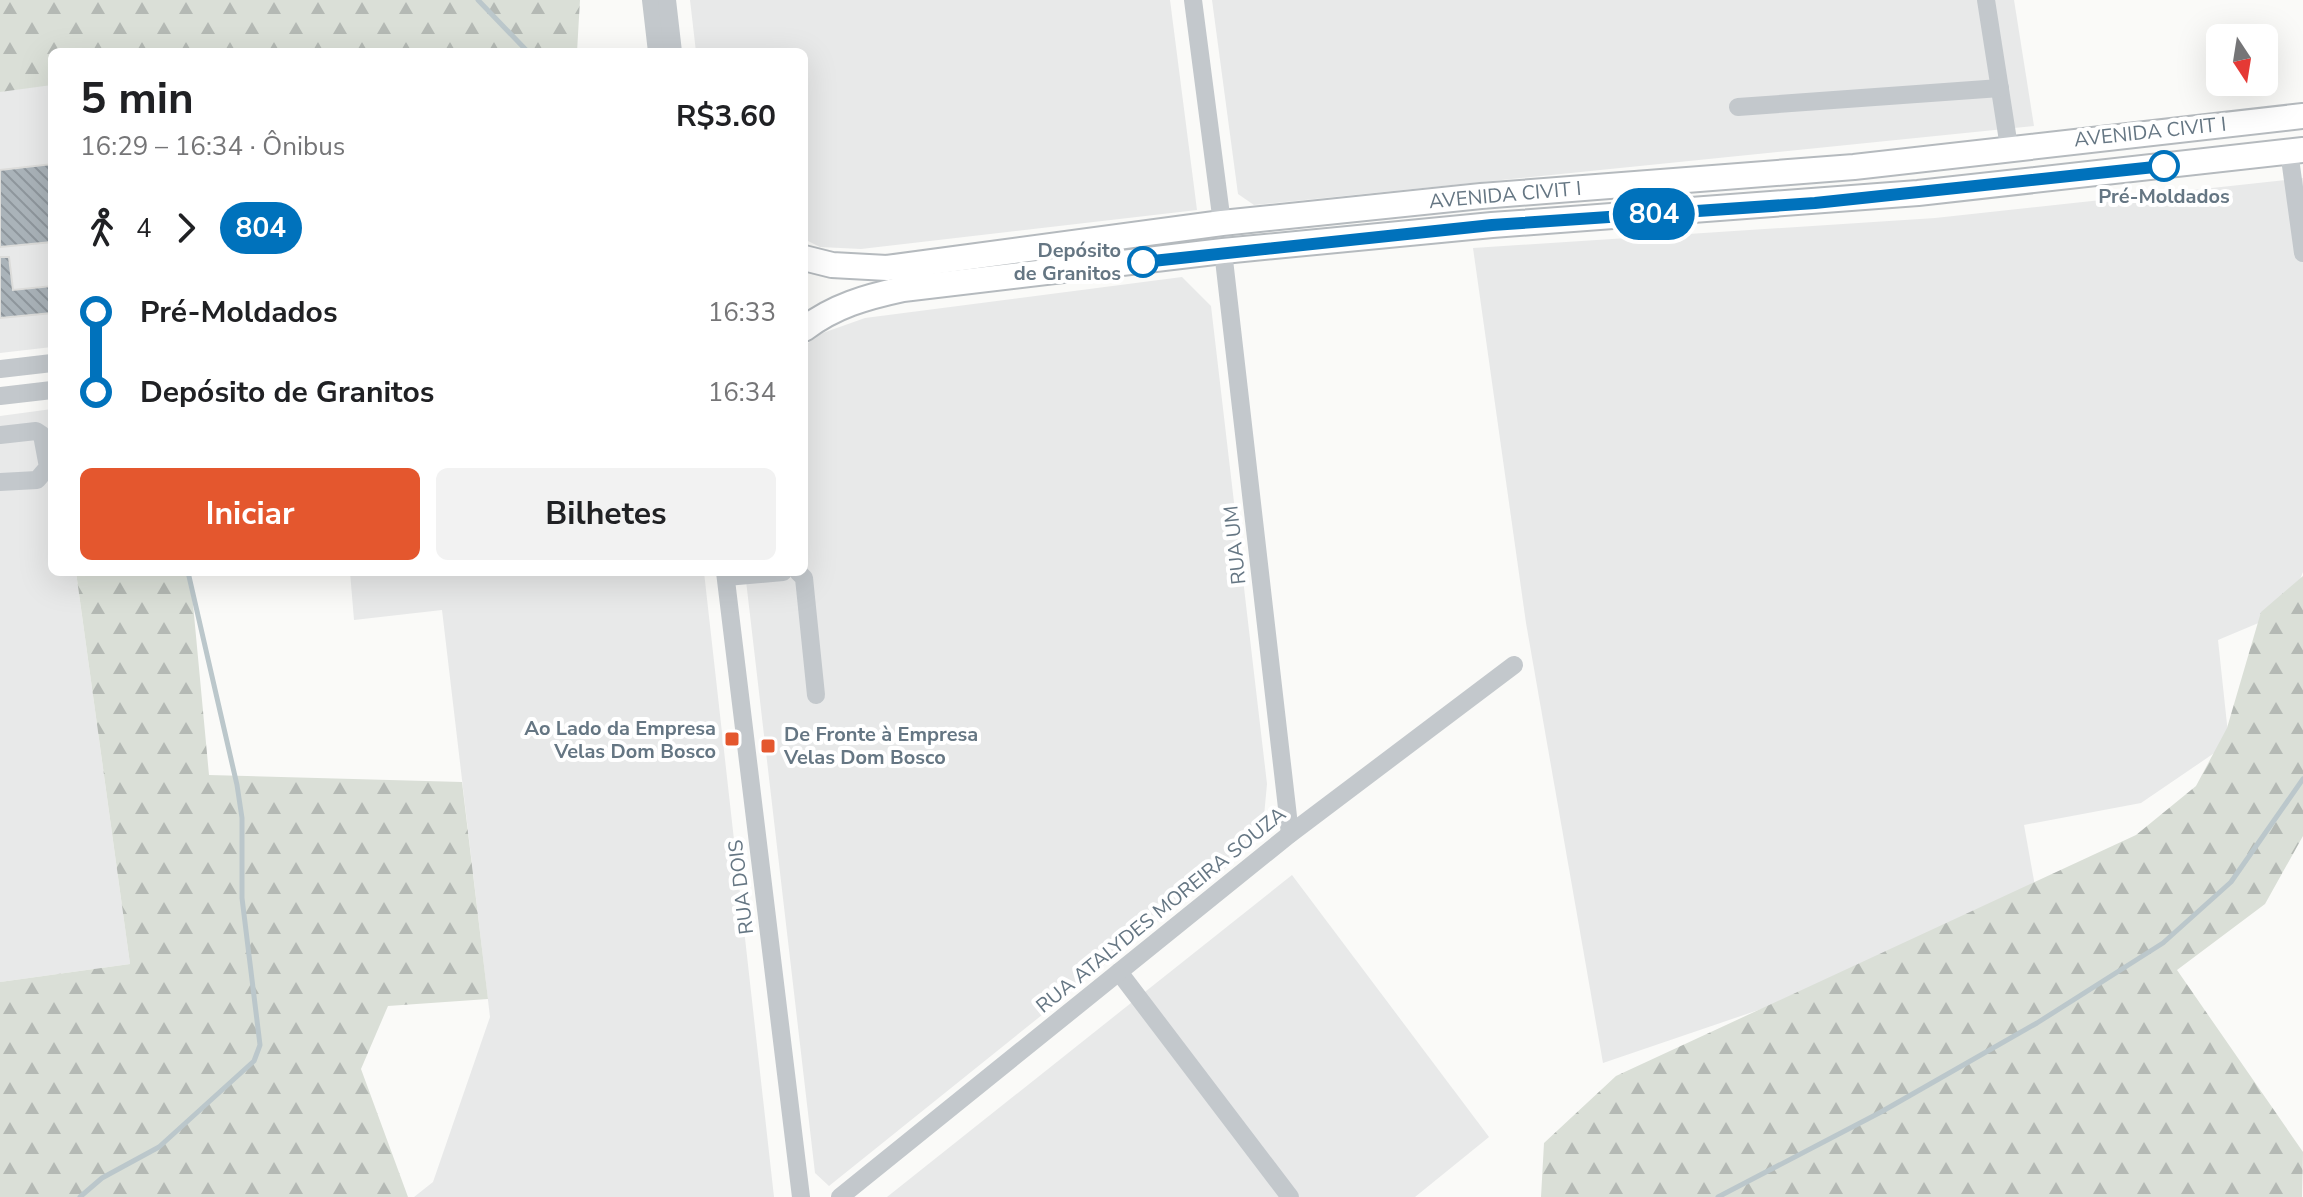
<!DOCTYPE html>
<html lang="pt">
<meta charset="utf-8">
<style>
body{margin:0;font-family:"Nunito Sans",sans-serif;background:#f2f2f2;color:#202124;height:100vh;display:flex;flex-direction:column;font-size:30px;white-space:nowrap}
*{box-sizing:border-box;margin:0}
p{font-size:26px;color:#757577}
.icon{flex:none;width:44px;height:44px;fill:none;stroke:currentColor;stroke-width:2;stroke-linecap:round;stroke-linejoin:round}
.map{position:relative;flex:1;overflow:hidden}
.details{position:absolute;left:48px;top:48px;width:760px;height:528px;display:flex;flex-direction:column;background:#fff;border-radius:12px;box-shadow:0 8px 32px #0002}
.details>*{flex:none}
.badge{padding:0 16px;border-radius:26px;font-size:28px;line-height:52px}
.needle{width:52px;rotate:168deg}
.tools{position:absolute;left:2206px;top:24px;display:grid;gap:16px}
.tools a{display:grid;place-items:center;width:72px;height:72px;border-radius:12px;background:#fff;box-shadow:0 8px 32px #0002;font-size:40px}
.map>.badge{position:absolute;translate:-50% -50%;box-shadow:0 0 0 4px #fff}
.legs{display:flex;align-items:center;gap:12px;height:88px;padding:0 32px;font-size:26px}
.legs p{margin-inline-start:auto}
.headline{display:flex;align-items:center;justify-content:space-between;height:136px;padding:0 32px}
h1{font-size:44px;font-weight:700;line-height:60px}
.button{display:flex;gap:16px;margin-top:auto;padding:16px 32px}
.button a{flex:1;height:92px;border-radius:12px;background:#e4572e;color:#fff;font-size:32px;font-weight:700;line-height:92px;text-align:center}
.button a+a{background:#f2f2f2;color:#202124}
ul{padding:0 32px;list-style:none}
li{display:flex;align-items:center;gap:28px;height:80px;font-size:30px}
li i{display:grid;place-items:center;width:12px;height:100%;margin:0 10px;background:currentColor}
li i::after{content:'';width:20px;height:20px;margin:-10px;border:6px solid;border-radius:50%;background:#fff}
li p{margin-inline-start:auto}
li:first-child i{background:linear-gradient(#0000 50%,currentColor 0)}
li:last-child i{background:linear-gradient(currentColor 50%,#0000 0)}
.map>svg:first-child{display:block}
</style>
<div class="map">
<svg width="2303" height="1197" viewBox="0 0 2303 1197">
<defs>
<pattern id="forest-firs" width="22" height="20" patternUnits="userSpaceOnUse" patternTransform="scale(2)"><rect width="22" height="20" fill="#dadfd7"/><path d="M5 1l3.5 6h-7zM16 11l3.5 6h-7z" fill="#b4b9b4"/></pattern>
<pattern id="building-back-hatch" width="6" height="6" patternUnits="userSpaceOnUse" patternTransform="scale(2)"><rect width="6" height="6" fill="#aab3b9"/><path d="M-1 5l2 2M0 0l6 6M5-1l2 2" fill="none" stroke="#8e969c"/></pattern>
</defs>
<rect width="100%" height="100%" fill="#fafaf8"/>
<g fill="#e8e9e9">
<path d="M690,0H1170L1197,210L861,249L820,247L804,239V52H696Z"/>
<path d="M1212,0H2014L2034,126L1254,205L1238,194Z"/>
<path d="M0,50L52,52V347L0,353Z"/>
<path d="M2303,178V572L2287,611L2218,640L2229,743L2141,803L2024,825L2040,914L1603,1063L1526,623L1473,248L1935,218Z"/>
<path d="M1182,277L1211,306L1267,784L1264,816L1255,844L829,1186L815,1173L745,572H804V347L817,335L865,318Z"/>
<path d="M52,409V572H76L130,964L0,982V416Z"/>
<path d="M350,572H704L774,1197H414L433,1182L490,1017L442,610L354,620Z"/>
<path d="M1292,875L1489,1137L1415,1197H887Z"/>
</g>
<g fill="url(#forest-firs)">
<path d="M0,0H580L577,52H52V85L0,92Z"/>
<path d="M76,572H190L209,775L462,782L488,999L388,1006L361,1069L408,1197H0V982L130,964Z"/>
<path d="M2303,576V836L2265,904L2177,970L2303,1152L2302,1197H1541L1544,1143L1616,1076L2136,835L2196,786L2227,728L2261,612Z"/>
</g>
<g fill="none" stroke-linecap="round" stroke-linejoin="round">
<g stroke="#bbc7cb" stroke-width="5">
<path d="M478,0L528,52"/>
<path d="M80,1197L102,1178L159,1147L254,1061L260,1045L242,898V818L237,785L188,572"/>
<path d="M1718,1197L1881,1112L2037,1023L2163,943L2231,882L2303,779"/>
</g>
</g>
<g fill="url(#building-back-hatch)" stroke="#dcdcda" stroke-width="2">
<path d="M52,164V242L0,247V170Z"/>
<path d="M0,257H9L13,290L52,286V313L0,318Z"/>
</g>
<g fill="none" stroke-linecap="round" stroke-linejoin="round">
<defs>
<g id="major">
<path d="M804,258L832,265L887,268L1222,223L1481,196L1854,167L2303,116"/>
<path d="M804,329C834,306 866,297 903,289L1223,251L1492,225L1918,193L2303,150"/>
</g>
</defs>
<use href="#major" stroke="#b5babe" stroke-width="28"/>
<g stroke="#c3c8cc" stroke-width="18">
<path d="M651,0L657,52"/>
<path d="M667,0L673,52"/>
<path d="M1193,0L1222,223"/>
<path d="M1986,0L2009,147"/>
<path d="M1738,107L2000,88"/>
<path d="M2289,151L2303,253"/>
<path d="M1223,251L1290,834"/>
<path d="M0,369L52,363"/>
<path d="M0,396L52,390"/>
<path d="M0,435L36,431L42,435L48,467L37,480L0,482"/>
<path d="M725,572L801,1197"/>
<path d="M798,572L804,578L816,695"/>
<path d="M726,577L783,572"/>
<path d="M1119,972L1290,1197"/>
<path d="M840,1197L1290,834L1514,665"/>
</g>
<use href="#major" stroke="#fff" stroke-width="24"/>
</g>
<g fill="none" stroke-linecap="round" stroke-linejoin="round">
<defs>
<path id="line-1" d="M1143,262L1492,225L1815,203L2164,166"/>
</defs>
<use href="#line-1" stroke="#fff" stroke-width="18"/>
<use href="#line-1" stroke="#0072bc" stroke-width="12"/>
</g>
<g fill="#fff" stroke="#0072bc" stroke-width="4">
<circle cx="2164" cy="166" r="14"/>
<circle cx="1143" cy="262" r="14"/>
</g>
<g fill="#e4572e" stroke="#fff" stroke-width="3">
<rect x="724" y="731" width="16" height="16" rx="4"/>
<rect x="760" y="738" width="16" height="16" rx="4"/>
</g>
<g text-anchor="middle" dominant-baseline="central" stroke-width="8" stroke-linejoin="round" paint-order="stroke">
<g font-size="20" fill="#657683" stroke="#fff">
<text transform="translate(2150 132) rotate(-6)">AVENIDA CIVIT I</text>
<text transform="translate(1505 195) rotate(-5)">AVENIDA CIVIT I</text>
<text transform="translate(1235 545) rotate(-96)">RUA UM</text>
<text transform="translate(741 887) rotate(-97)">RUA DOIS</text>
<text transform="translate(1161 910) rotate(-39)">RUA ATALYDES MOREIRA SOUZA</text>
</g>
<g font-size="20" font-weight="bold" fill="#657683" stroke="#fff">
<text x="2164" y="196">Pré-Moldados</text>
<text x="1121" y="250" text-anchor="end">Depósito<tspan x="1121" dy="23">de Granitos</tspan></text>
</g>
<g font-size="20" font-weight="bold" fill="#657683" stroke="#fff" text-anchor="end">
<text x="716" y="728">Ao Lado da Empresa<tspan x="716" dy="23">Velas Dom Bosco</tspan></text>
<text x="784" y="734" text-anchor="start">De Fronte à Empresa<tspan x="784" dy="23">Velas Dom Bosco</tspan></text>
</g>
</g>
</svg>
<div class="tools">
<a><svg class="needle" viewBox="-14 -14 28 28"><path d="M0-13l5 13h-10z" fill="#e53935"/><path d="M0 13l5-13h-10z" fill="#757577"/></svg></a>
</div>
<b class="badge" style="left:1654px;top:214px;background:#0072bc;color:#fff">804</b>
<section class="details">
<div class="headline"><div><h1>5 min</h1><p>16:29 – 16:34 · Ônibus</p></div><b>R$3.60</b></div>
<div class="legs"><svg class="icon" aria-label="walk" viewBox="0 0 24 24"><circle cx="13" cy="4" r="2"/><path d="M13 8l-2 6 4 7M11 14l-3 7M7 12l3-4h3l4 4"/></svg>4<svg class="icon" aria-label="forward" viewBox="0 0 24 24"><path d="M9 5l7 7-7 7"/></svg><b class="badge" style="background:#0072bc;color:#fff">804</b></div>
<ul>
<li><i style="color:#0072bc"></i><b>Pré-Moldados</b><p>16:33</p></li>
<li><i style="color:#0072bc"></i><b>Depósito de Granitos</b><p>16:34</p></li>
</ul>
<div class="button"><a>Iniciar</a><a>Bilhetes</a></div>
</section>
</div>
